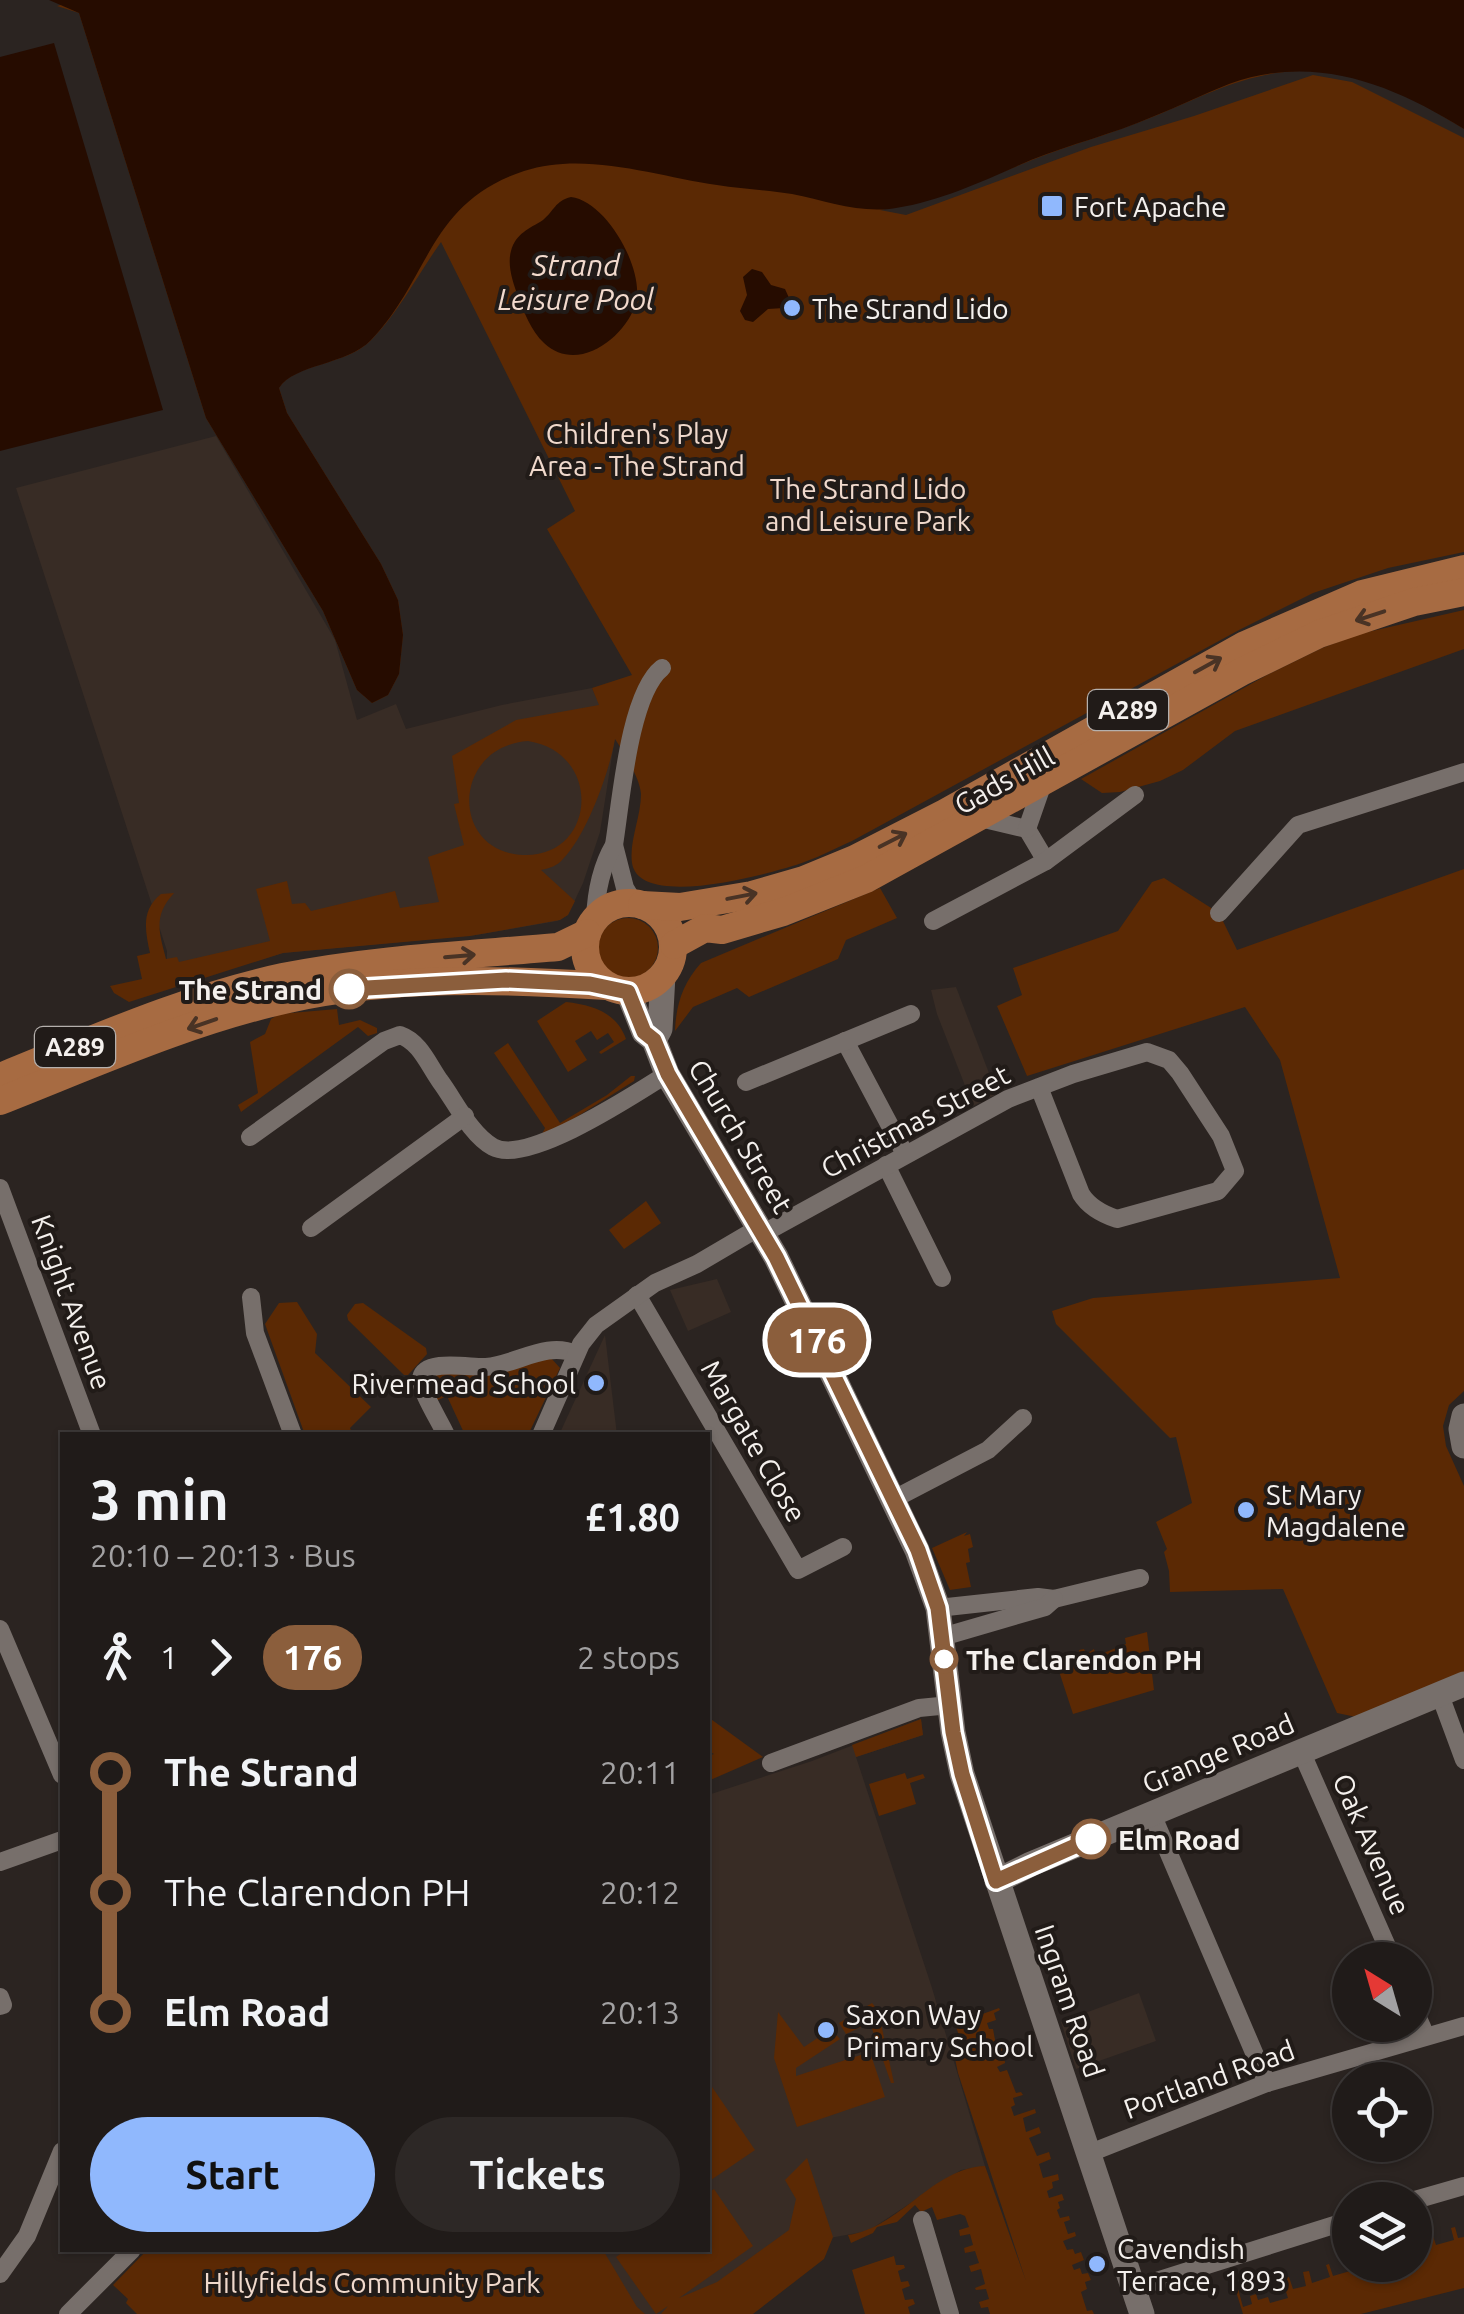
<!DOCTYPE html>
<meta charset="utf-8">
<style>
body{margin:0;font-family:Ubuntu,sans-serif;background:#2d2826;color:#f1f3f6;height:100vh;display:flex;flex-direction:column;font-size:38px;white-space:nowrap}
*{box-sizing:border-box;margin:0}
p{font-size:32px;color:#a2a1a2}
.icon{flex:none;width:55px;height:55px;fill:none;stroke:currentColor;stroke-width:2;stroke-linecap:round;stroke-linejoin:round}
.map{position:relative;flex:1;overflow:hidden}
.panel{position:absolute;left:60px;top:1432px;width:650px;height:820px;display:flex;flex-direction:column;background:#201b19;border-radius:0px;box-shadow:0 2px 8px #0004,0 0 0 2px #3d3938}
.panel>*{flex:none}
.badge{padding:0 20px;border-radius:32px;font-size:35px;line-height:65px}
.needle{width:65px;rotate:323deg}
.buttons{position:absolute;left:1332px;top:1942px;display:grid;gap:20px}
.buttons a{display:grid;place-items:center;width:100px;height:100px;border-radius:50%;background:#201b19;box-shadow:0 2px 8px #0004,0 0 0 2px #3d3938;font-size:50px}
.map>.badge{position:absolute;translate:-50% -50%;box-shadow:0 0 0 5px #fff}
.legs{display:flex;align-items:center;gap:15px;height:110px;padding:0 30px;font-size:32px}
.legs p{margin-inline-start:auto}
.overview{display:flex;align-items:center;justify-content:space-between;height:170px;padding:0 30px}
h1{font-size:55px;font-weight:600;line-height:75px}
.primary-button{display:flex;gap:20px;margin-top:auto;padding:20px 30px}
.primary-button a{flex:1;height:115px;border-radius:60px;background:#90b8fd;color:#111;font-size:40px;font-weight:600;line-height:115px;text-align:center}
.primary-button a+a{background:#2d2826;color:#f1f3f6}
ul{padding:0 30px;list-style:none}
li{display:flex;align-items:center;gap:35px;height:120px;font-size:38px}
li i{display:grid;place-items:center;width:15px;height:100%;margin:0 12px;background:currentColor}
li i::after{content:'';width:25px;height:25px;margin:-12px;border:8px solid;border-radius:50%;background:#201b19}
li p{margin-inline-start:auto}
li:first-child i{background:linear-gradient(#0000 50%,currentColor 0)}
li:last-child i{background:linear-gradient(currentColor 50%,#0000 0)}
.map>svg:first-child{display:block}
</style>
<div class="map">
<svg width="1464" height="2314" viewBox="0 0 1464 2314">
<rect width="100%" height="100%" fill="#2b2421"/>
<g fill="#382c25">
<path d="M216,436L335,640L357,720L396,704L406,729L502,705L592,688L615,737L600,832L583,883L568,915L557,921L476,935L283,953L166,988L167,951L16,488Z"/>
<path d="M956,987L997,1094L973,1106L937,1014L931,990Z"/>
<path d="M717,1279L731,1312L688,1331L670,1290Z"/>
<path d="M605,1335L617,1435H559Z"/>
<path d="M921,1719L923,1735L856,1757L932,1988L985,2166L961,2170L868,2231L802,2243L687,2314H631L590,2250H708V1795L812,1761Z"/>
<path d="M1139,1993L1156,2041L1076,2069L1061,2022Z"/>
</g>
<g fill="#5b2904" fill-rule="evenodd">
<path d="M77,0H1464V129C1414,98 1361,70 1300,71C1247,72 1203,96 1155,116C1115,133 1072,144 1032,160C981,181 935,201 880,210L906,215L1091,147L1194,116L1313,75L1352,82L1464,138V552L1388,568L1313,593L1239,630L852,841C834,849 815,859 796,865C767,874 639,910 632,863C629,841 641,817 641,794C640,778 624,753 615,739C609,773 587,834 563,859C557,866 550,868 541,870L575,901L568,915L560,920L470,936L283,953L129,1002L114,993L110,986L142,979L137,956L150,953C145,930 141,910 161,894L174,893C153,916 159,932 166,959L177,957L179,962L270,941L256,889L287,881L292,904L305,903L311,911L395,891L400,908L439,902L428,857L464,845L454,804L459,803L452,756L516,720L599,705L592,688L632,675L547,529L575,511L441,242C418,274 397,316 368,343C344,365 294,364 279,388L287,413L381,564L398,600L403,635L399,674L388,695L372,703L357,690L323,611L206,418L79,13L57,6ZM528,741C604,753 596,858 523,855C450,852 451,747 528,741Z"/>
<path d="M1464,610V649L1235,731L1183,770L1160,781L1120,792L1102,793L1081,779L1267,675L1322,648L1359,634Z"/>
<path d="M1464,869V1391L1449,1405L1443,1426L1446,1446L1464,1486V1675L1361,1718L1337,1713L1283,1589L1170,1592L1169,1571L1164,1552L1167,1549L1156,1522L1192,1503L1176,1437L1170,1438L1056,1324L1052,1311L1093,1298L1340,1278L1280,1060L1245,1007L1027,1076L997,1006L1022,995L1013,968L1118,931L1152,882L1164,878L1219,913L1237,950Z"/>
<path d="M880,888L897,918L846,940L838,959L749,997L737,988L693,1007L675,1031C676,1004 683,983 701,963Z"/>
<circle cx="628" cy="948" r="30"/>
<path d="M566,1002C593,1005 617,1013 626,1039L601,1054L599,1052L614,1042L608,1033L597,1040L591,1031L575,1041L587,1060L568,1072L537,1021Z"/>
<path d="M337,1009L339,1025L360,1020L377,1028V1033L368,1036L358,1027L241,1112L238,1105L258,1093L250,1042L265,1034L271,1019L279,1014Z"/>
<path d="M508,1043L560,1123L607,1095L631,1076H635L634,1081L562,1126L542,1134L545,1128L494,1053Z"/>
<path d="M646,1201L661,1223L624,1249L609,1230Z"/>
<path d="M297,1302L317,1334L315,1353L371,1407L350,1428L353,1435H305L265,1324L279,1303Z"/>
<path d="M363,1303L426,1348L427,1354L408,1375H404L348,1320L347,1315L355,1304Z"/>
<path d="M551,1358L560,1368L528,1435H465L447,1396L436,1401L428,1379L430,1375Z"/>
<path d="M967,1532L964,1536L970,1534L973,1547L968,1549L970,1562L966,1563L971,1587L950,1590L932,1548Z"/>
<path d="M1147,1632L1154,1690L1073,1714L1055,1659L1060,1665L1068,1662L1067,1657L1080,1656L1079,1650L1084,1649L1086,1654L1094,1649L1096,1656L1126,1644L1125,1638Z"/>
<path d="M708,1717L763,1757L708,1781V1756L714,1754L708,1751Z"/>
<path d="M921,1719L923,1735L856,1757L852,1745Z"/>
<path d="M905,1773L907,1779L923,1774L925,1778L910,1783L916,1804L879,1816L869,1784Z"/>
<path d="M872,2003L878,2010L894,2083H891L870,2023L846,2034L839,2023Z"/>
<path d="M999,2008L1000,2010L994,2013L996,2020L987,2023L989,2029H993L997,2050L1012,2045L1013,2049L1004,2052L1005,2063L997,2067L1000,2072L1007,2070L1016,2093L1021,2092L1023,2095L1013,2098L1015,2105L1011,2107L1014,2116L1035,2109L1036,2113L1023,2118L1026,2132L1039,2127L1041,2133L1029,2138L1037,2156L1049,2152L1051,2159L1039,2164L1043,2178L1058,2174L1059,2180L1052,2182L1053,2188L1047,2191L1049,2198L1062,2194L1064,2200L1058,2202L1060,2208L1057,2210L1060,2218L1069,2216L1070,2220L1064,2222L1068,2234L1075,2232L1076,2236L1063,2241L1067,2250L1073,2249L1075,2254L1081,2252L1084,2260L1072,2265L1074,2270L1080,2268L1082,2274L1088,2273L1091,2280L1085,2282L1087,2289L1081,2292L1087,2311L1092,2310L1094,2314H990L988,2307L981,2308L979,2302L989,2299L986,2289L976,2290L975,2288L985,2284L981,2269L971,2272L969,2266L979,2263L975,2251L965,2253L964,2248L973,2245L970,2234L960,2236L959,2230L969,2227L965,2216L960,2214L937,2220L932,2207L921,2212L915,2205L897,2222L877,2227L873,2233L851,2243L848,2235C900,2228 932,2168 985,2166L1026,2281L958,2073L952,2044L961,2041L955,2024Z"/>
<path d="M778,2012L804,2047L831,2029L840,2039L796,2068V2076L870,2052L885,2097L797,2127L774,2058Z"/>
<path d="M708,2081L755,2150L708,2182Z"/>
<path d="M807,2158L833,2237L824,2259L753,2314H661L668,2306L656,2314L616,2257L626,2250H708V2193L714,2189L753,2246L679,2298L717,2282L789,2230L796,2199L785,2180Z"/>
<path d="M1455,2227L1458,2238L1464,2237V2288L1361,2314H1243L1231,2275L1234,2274L1243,2307L1252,2304L1250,2296L1256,2294L1258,2300L1268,2297L1270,2303L1288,2298L1282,2279L1289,2277L1293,2289L1306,2286L1303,2272L1309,2271L1312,2283L1330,2277L1326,2265L1329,2264L1333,2276L1350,2271L1347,2259L1350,2258V2265L1355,2270L1375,2265L1377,2270L1383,2268V2265H1415V2249L1432,2246L1429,2234L1432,2233L1436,2245L1454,2240L1451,2228Z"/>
<path d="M147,2250H603L637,2307L645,2314H137L126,2303L128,2299L113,2285Z"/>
<path d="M894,2256L896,2265H904L905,2268L898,2271L901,2282L908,2281L910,2286L902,2289L905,2300L913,2299L915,2304L908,2307L910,2314H865L852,2270Z"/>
</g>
<g fill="#260c00">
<path d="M49,0H1464V129C1391,84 1315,53 1229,84C1203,94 1178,107 1152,117C1113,134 1071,144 1031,160C987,179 945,200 896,208C861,214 827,201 792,194C768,190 742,189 717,185C655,176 586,151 524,171C428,203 431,277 371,340C347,365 294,364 279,388L287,413L381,564L398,600L403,635L399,674L388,695L372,703L357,690L323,611L206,418L79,13Z"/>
<path d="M54,43L163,410L0,451V57Z"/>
<path d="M571,197C607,201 647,273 635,306C623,339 577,374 544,343C531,331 524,312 518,296C513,283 507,265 511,251C516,233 529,229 543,220C554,211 555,201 571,197Z"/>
<path d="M752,269L762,272L771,285L785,289L790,300L784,308L768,309L753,322L745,320L740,311L747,295L743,277Z"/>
</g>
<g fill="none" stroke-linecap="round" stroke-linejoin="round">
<g stroke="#776f6b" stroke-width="18">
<path d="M980,818L1027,829L1046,861"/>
<path d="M1027,829L1043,783"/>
<path d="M614,845L625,888L634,903"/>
<path d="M1219,913L1298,825L1464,772"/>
<path d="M595,919C596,893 601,867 614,845C621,802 629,694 662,668"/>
<path d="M933,921L1046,861L1135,795"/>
<path d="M845,1041L905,1154"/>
<path d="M746,1082L911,1014"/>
<path d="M250,1137L384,1041L400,1035C420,1042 428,1064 440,1081C455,1101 470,1134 493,1147C527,1166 635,1094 667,1074"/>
<path d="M886,1165L942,1278"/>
<path d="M0,1188L92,1435"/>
<path d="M311,1228L465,1116"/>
<path d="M764,1233L1008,1099L1073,1074L1147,1052L1169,1060L1180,1073L1221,1136L1235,1171L1218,1191L1117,1219C1102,1214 1089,1207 1081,1194L1039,1087"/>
<path d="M637,1295L798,1570L843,1547"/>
<path d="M251,1297L255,1333L293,1435"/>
<path d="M446,1435C441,1423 419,1389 421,1378C425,1358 471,1368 486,1367C518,1364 546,1341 576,1354"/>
<path d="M541,1435L581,1344L596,1325L655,1283L697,1264L760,1227"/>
<path d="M892,1500L988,1450L1023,1418"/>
<path d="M938,1608L1038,1597L1054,1599L1140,1578"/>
<path d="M0,1629L62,1775"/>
<path d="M942,1637L1045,1607L1054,1599"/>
<path d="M1440,1695L1464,1760"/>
<path d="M1301,1751L1393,1960"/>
<path d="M771,1763L919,1708L950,1705"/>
<path d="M1152,1814L1267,2083"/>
<path d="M0,1862L62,1840"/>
<path d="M0,1997L3,2005L0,2006"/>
<path d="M1415,2011L1426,2036"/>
<path d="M1090,2153L1267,2083L1464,2026"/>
<path d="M1415,2200L1464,2186"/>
<path d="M922,2220L950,2314"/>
<path d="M0,2274L27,2236L62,2151"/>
<path d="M1134,2288L1350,2220"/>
<path d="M68,2314L132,2250"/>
</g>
<g stroke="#776f6b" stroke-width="25">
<path d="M628,992L644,1032L654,1040L667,1074L776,1257L917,1550L938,1608L953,1732L962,1774L1142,2314"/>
<path d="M654,1040L660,1029L663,975"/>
<path d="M1464,1416L1461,1429L1464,1446"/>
<path d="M997,1881L1031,1864L1464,1684"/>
</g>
<g stroke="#a76b42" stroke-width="28">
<circle cx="629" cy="947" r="44"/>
<path d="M642,905L680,907L752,895L804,880L855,859L945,813L1245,645L1362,594L1464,569"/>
<path d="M674,945L705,928L722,930L783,912L866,879L1241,672L1319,634L1414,602L1464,592"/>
<path d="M0,1077C92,1040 185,998 283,977C373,959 466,955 558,947L587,933"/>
<path d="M0,1101C94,1064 189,1021 288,999C392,976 501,979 607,986"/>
</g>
</g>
<defs><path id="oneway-shaft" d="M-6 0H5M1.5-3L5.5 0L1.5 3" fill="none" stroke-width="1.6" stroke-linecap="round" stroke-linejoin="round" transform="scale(2.5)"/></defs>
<g stroke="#493325">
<use href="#oneway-shaft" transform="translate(1370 616) rotate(162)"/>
<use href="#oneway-shaft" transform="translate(1208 665) rotate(-29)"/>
<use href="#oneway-shaft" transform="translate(893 840) rotate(-27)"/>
<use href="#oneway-shaft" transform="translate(742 896) rotate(-11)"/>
<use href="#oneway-shaft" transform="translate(460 956) rotate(-5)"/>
<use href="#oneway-shaft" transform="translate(202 1024) rotate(161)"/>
</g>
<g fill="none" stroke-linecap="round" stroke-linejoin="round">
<defs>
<path id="line-1" d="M349,989L506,980L590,984L628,992L644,1032L654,1040L668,1074L776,1257L918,1550L938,1608L953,1732L962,1774L996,1881L1091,1839"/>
</defs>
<use href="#line-1" stroke="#fff" stroke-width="22"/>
<use href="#line-1" stroke="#8b5e3c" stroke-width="15"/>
</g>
<g fill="#90b8fd" stroke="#211b18" stroke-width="4">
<rect x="1040" y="194" width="24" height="24" rx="5"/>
<circle cx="792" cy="308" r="10"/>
<circle cx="596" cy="1383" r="10"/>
<circle cx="1246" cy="1510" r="10"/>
<circle cx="826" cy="2030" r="10"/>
<circle cx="1097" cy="2264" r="10"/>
</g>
<g fill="#fff" stroke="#8b5e3c" stroke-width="5">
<circle cx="349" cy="989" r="18"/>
<circle cx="944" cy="1659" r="12"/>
<circle cx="1091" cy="1839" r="18"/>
</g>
<g text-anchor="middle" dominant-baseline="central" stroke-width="8" stroke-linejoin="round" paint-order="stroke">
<g fill="#211b18" stroke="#b5b0ad" stroke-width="2.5">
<rect x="1088" y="690" width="80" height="40" rx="8"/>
<rect x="35" y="1027" width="80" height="40" rx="8"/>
</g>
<g font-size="25" font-weight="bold" fill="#f4f0ed">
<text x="1128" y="710">A289</text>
<text x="75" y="1047">A289</text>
</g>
<g font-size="28" fill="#f4f0ed" stroke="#211b18" text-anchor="start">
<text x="1074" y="206">Fort Apache</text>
<text x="812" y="308">The Strand Lido</text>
<text x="576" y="1383" text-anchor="end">Rivermead School</text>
<text x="1266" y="1494">St Mary<tspan x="1266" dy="32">Magdalene</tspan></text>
<text x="846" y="2014">Saxon Way<tspan x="846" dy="32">Primary School</tspan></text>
<text x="1117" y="2248">Cavendish<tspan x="1117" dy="32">Terrace, 1893</tspan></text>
</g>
<g font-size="28" fill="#f0d9cc" stroke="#211b18">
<text x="637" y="433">Children's Play<tspan x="637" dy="32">Area - The Strand</tspan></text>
<text x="868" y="488">The Strand Lido<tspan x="868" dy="32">and Leisure Park</tspan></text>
<text x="372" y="2282">Hillyfields Community Park</text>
</g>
<g font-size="28" fill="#f4f0ed" stroke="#211b18">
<text transform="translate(1004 780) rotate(-29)">Gads Hill</text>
<text transform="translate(915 1121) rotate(-28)">Christmas Street</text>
<text transform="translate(741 1136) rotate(59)">Church Street</text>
<text transform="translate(72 1302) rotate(70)">Knight Avenue</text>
<text transform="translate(754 1441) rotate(60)">Margate Close</text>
<text transform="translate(1218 1753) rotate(-23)">Grange Road</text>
<text transform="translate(1372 1844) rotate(66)">Oak Avenue</text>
<text transform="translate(1070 2001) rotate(71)">Ingram Road</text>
<text transform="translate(1209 2079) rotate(-20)">Portland Road</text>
</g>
<g font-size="28" font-weight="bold" fill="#f4f0ed" stroke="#211b18" text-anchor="start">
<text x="322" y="989" text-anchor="end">The Strand</text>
<text x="966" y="1659">The Clarendon PH</text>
<text x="1118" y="1839">Elm Road</text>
</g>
<g font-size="30" font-style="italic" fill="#f2dacd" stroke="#211b18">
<text x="576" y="265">Strand<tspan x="576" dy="34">Leisure Pool</tspan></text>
</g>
</g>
</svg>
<div class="buttons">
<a><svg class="needle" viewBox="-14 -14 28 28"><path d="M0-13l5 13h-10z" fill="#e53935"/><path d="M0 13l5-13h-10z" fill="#a2a1a2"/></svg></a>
<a><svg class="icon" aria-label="locate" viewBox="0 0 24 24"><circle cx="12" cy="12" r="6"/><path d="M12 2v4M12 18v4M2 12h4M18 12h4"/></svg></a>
<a><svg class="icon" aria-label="layers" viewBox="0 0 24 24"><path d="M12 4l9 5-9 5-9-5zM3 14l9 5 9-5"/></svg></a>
</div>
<b class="badge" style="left:817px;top:1340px;background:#8b5e3c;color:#fff">176</b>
<section class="panel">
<div class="overview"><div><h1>3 min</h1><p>20:10 – 20:13 · Bus</p></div><b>£1.80</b></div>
<div class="legs"><svg class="icon" aria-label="walk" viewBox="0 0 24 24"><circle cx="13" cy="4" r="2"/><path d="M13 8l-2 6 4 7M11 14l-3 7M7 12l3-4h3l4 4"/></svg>1<svg class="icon" aria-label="forward" viewBox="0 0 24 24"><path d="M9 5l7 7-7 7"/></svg><b class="badge" style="background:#8b5e3c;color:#fff">176</b><p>2 stops</p></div>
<ul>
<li><i style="color:#8b5e3c"></i><b>The Strand</b><p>20:11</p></li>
<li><i style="color:#8b5e3c"></i><span>The Clarendon PH</span><p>20:12</p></li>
<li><i style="color:#8b5e3c"></i><b>Elm Road</b><p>20:13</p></li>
</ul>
<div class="primary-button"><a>Start</a><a>Tickets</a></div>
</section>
</div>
